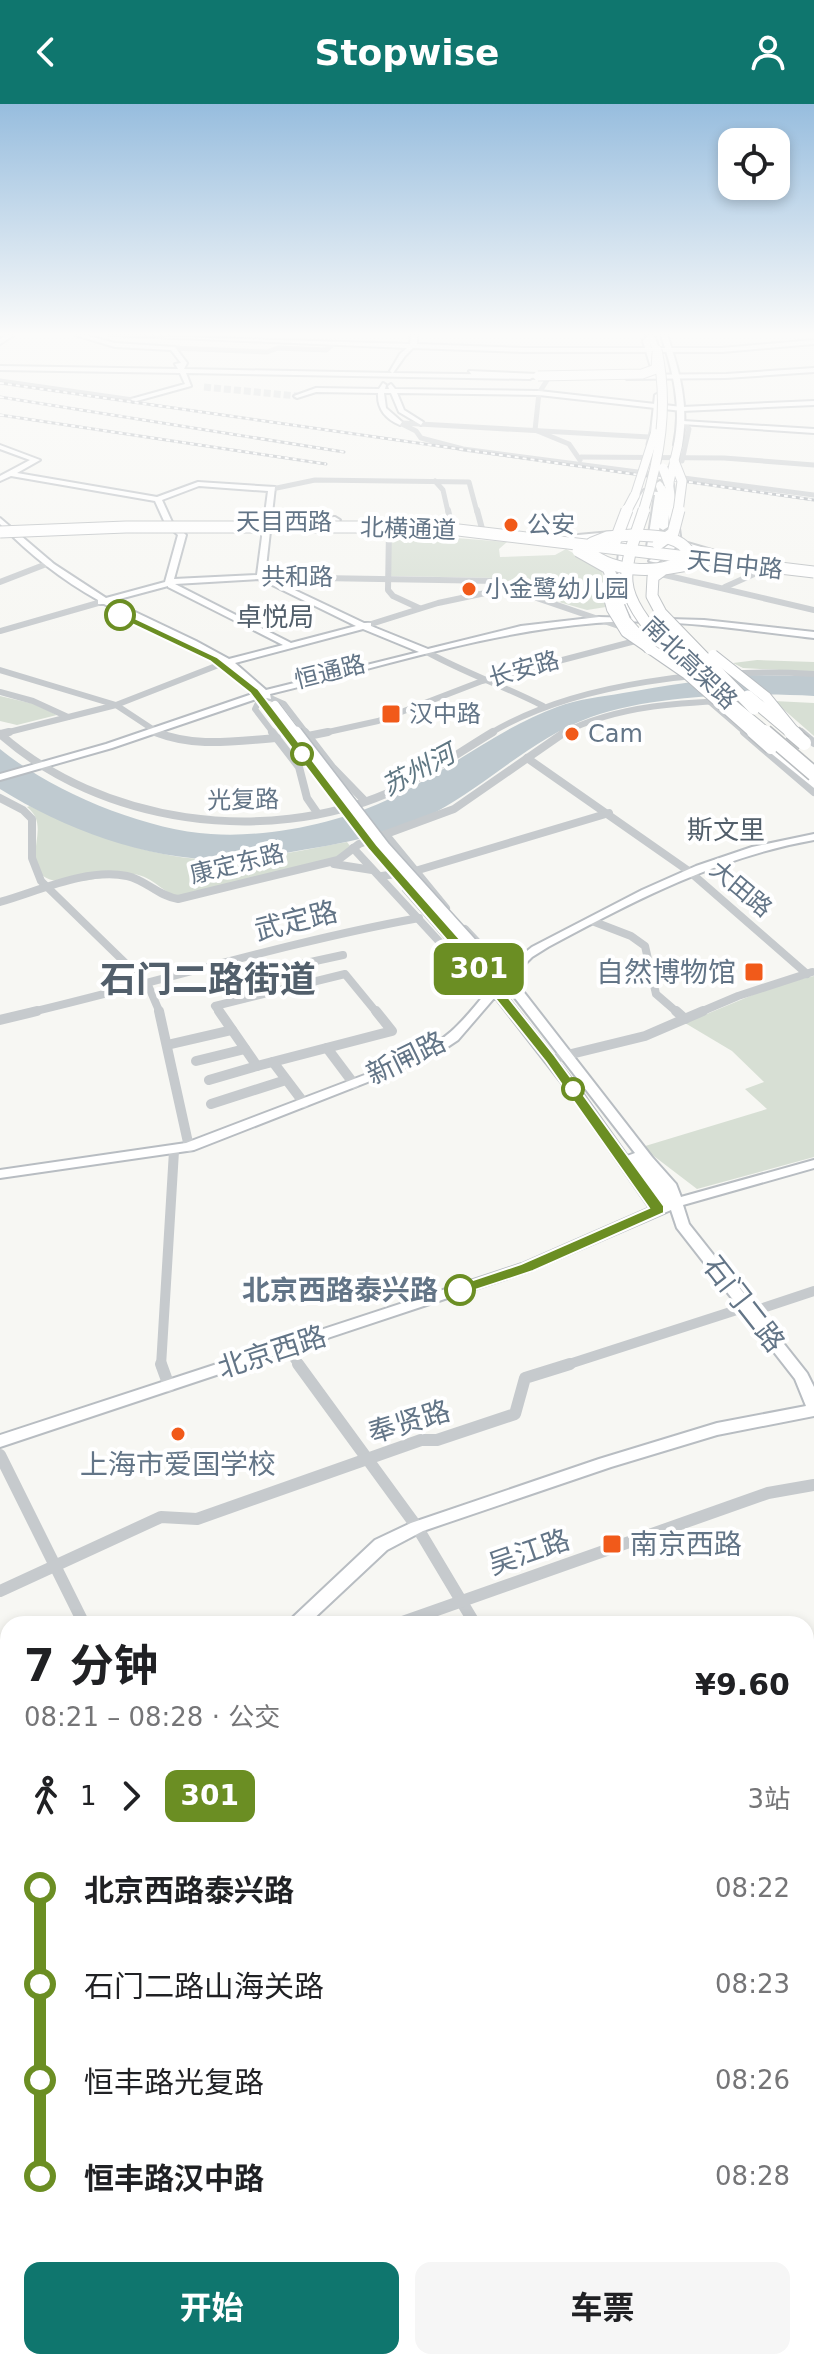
<!DOCTYPE html>
<html lang="zh">
<meta charset="utf-8">
<style>
body{margin:0;font-family:"DejaVu Sans","Noto Sans SC",sans-serif;background:#f6f6f6;color:#202124;height:100vh;display:flex;flex-direction:column;font-size:30px;white-space:nowrap}
*{box-sizing:border-box;margin:0}
p{font-size:26px;color:#757577}
.icon{flex:none;width:44px;height:44px;fill:none;stroke:currentColor;stroke-width:2;stroke-linecap:round;stroke-linejoin:round}
.map{position:relative;flex:1;overflow:hidden}
.details{position:absolute;left:0px;top:1512px;width:814px;height:754px;display:flex;flex-direction:column;background:#fff;border-radius:24px 24px 0 0;box-shadow:0 4px 12px #0003}
.details>*{flex:none}
.badge{padding:0 16px;border-radius:12px;font-size:28px;line-height:52px}
.fabs{position:absolute;left:718px;top:24px;display:grid;gap:16px}
.fabs a{display:grid;place-items:center;width:72px;height:72px;border-radius:16px;background:#fff;box-shadow:0 4px 12px #0003;font-size:40px}
.map>.badge{position:absolute;translate:-50% -50%;box-shadow:0 0 0 4px #fff}
.legs{display:flex;align-items:center;gap:12px;height:88px;padding:0 24px;font-size:26px}
.legs p{margin-inline-start:auto}
.overview{display:flex;align-items:center;justify-content:space-between;height:136px;padding:0 24px}
h1{font-size:44px;font-weight:700;line-height:60px}
.primary-button{display:flex;gap:16px;margin-top:auto;padding:16px 24px}
.primary-button a{flex:1;height:92px;border-radius:16px;background:#0f766e;color:#fff;font-size:32px;font-weight:700;line-height:92px;text-align:center}
.primary-button a+a{background:#f6f6f6;color:#202124}
ul{padding:0 24px;list-style:none}
li{display:flex;align-items:center;gap:28px;height:96px;font-size:30px}
li i{display:grid;place-items:center;width:12px;height:100%;margin:0 10px;background:currentColor}
li i::after{content:'';width:20px;height:20px;margin:-10px;border:6px solid;border-radius:50%;background:#fff}
li p{margin-inline-start:auto}
li:first-child i{background:linear-gradient(#0000 50%,currentColor 0)}
li:last-child i{background:linear-gradient(currentColor 50%,#0000 0)}
header{display:flex;justify-content:space-between;align-items:center;height:104px;padding:0 24px;background:#0f766e;color:#fff;font-size:36px;font-weight:700}
.map>svg:first-child{display:block}
</style>
<header><svg class="icon" aria-label="back" viewBox="0 0 24 24"><path d="M15 5l-7 7 7 7"/></svg>Stopwise<svg class="icon" aria-label="person" viewBox="0 0 24 24"><circle cx="12" cy="8" r="4"/><path d="M4 21q1-7 8-7t8 7"/></svg></header>
<div class="map">
<svg width="814" height="2265" viewBox="0 0 814 2265">
<rect width="100%" height="100%" fill="#f7f7f3"/>
<g fill="#d7dfd4">
<path d="M392,429L507,438L499,445L500,453L555,451L566,445L602,465L606,503L587,506L527,489L499,474L387,472Z"/>
<path d="M757,556L814,558V568L743,564L733,559Z"/>
<path d="M0,592L34,600L57,611L17,621L0,617Z"/>
<path d="M774,597L814,599V632Z"/>
<path d="M30,702C96,733 169,762 243,755C278,752 313,744 347,738L350,742L337,754L178,793C160,787 150,769 129,770C107,771 51,789 39,767C27,745 50,721 27,703Z"/>
<path d="M814,872V1053L697,1085L642,1043L767,1005L745,985L764,978L732,947L685,919L779,880Z"/>
</g>
<path fill="#bfcad0" d="M748,571L814,572V592C750,588 652,591 591,613C533,634 489,679 436,708C401,727 359,736 320,743C294,747 268,753 242,755C160,761 69,728 0,685V645C51,687 144,726 211,730C269,734 341,719 393,693C449,666 499,624 557,603C578,595 601,593 623,589C664,582 706,575 748,571Z"/>
<g fill="none" stroke-linecap="round" stroke-linejoin="round">
<path stroke="#d2d6d8" stroke-width="7" stroke-dasharray="7 3" stroke-linecap="butt" d="M204,283L297,292"/>
<defs>
<g id="secondary">
<path d="M7,231H14L0,240V235Z"/>
<path d="M75,231H85L115,239L175,243L187,259L184,265L392,269L390,267L400,250L407,244L109,231L410,240L411,231H417V240L524,244H722L814,236V240L722,248H524L413,244L405,252L393,269L530,271L533,273L530,275L186,269L191,282L133,298L131,295L185,280L180,269L0,266V262L178,265L175,260L181,259L171,246L115,243Z"/>
<path d="M814,264V268L726,274L627,275L624,273L627,271L726,270Z"/>
<path d="M383,279L386,281L385,285H389L388,282L391,280L395,285L539,287L682,303L814,297V301L682,307L539,291L397,289L404,306L423,318L421,321L399,308L391,289H384L386,304L402,318L400,321C386,315 377,305 378,289L316,288L297,294L294,292L316,284L379,285Z"/>
<path d="M683,317L814,325V329L681,320Z"/>
<path d="M0,341L40,356L17,369L157,393L198,378L275,383L265,472L364,519H371V522L428,545L521,522L599,513L704,516L814,528V534C744,526 667,513 596,519C486,528 377,564 270,590L271,595L262,593L112,644L0,676V670L106,640L258,588L230,564L226,562H219L218,560L220,558L211,552L104,500H98V496C62,476 29,450 0,420V414L54,460L106,494L165,478L178,431L165,419L155,397L11,372L0,377V372L30,356L0,345ZM199,382L268,387L257,471L174,475L186,431L172,418L162,396ZM260,475L356,522L291,539L175,480ZM168,482V483L283,541L229,555L196,537L112,497ZM363,525L419,548L266,586L235,559Z"/>
<path d="M814,730V736C718,753 633,797 548,843L532,853L512,873L652,1053L676,1080L681,1093L814,1056V1064L683,1101L689,1120L807,1269L814,1283V1312L717,1331L611,1363L423,1427L387,1446L308,1520H288L291,1515L375,1436L411,1419L599,1355L717,1319L806,1302L795,1275L677,1124L671,1106L532,1166L0,1343V1331L522,1160L650,1104L572,992L495,893L458,936L434,952L194,1046L0,1074V1066L186,1039L404,956C445,939 461,920 489,885L469,860L471,858H479L495,878L512,859L532,843L642,786L696,762L752,743ZM505,881L635,1049L627,1052L580,986L501,885Z"/>
<path d="M8,1661V1678L0,1681V1664Z"/>
</g>
<g id="primary">
<path d="M661,231H667C680,268 689,302 682,341L678,343L674,341C682,302 673,268 661,231Z"/>
<path d="M648,232L651,234L649,237L659,269L652,267L643,237Z"/>
<path d="M659,289L663,291L659,329L655,331L651,329L655,291Z"/>
<path d="M669,377L673,380L681,439L657,459L649,457L653,453L647,443L655,391H649C623,430 621,471 640,513L632,515C608,471 617,426 644,386L664,389L657,443L659,448L672,438L665,380Z"/>
<path d="M767,642H775L814,675V684L767,646Z"/>
</g>
<g id="highway">
<path d="M646,231H654L660,248H654Z"/>
<path d="M469,267L538,270L542,272L538,274L472,271Z"/>
<path d="M660,377C673,388 669,407 668,423L663,426L658,423L660,394L655,380Z"/>
<path d="M335,413L340,416L338,418L298,421L293,418L298,415Z"/>
<path d="M539,426L578,431L611,428L616,431L578,437L535,431L534,429Z"/>
<path d="M684,438L732,452L733,454L728,457L680,443V439Z"/>
</g>
</defs>
<use href="#secondary" stroke="#b8bdc2" stroke-width="4"/>
<use href="#primary" stroke="#b9bdc1" stroke-width="4"/>
<use href="#highway" stroke="#b8bcbf" stroke-width="4"/>
<g stroke="#c6cacd" stroke-width="5">
<path d="M173,244L267,248L278,244L326,246L332,241"/>
<path d="M549,273L539,289L535,326L569,340L580,356"/>
<path d="M0,277L133,296"/>
<path d="M400,319L416,327L421,334L463,345L814,391"/>
<path d="M402,319L649,333"/>
<path d="M648,340L657,305"/>
<path d="M581,353L724,354L814,361"/>
<path d="M682,357L689,325L683,319"/>
<path d="M435,377L443,386L448,408"/>
<path d="M272,385L315,376L469,378L477,408"/>
</g>
<g stroke="#c6cacd" stroke-width="6">
<path d="M448,406L453,428"/>
<path d="M477,406L484,432"/>
<path d="M389,425L388,486L393,492L419,504"/>
<path d="M652,468L814,506"/>
<path d="M261,473L498,477L519,488L651,533"/>
<path d="M0,478L49,459"/>
<path d="M725,483L754,470L758,464"/>
<path d="M368,521L438,499L509,484"/>
<path d="M0,527L98,499"/>
<path d="M427,548C465,569 504,582 543,602"/>
<path d="M0,566L116,601L160,630"/>
<path d="M0,588L33,597L68,613"/>
<path d="M268,593L284,600L307,630"/>
<path d="M260,595L255,605L274,630"/>
<path d="M709,597L747,630"/>
<path d="M799,626L803,630"/>
<path d="M1,630L116,601L221,560"/>
<path d="M319,630L378,617L482,577L643,535"/>
<path d="M489,630C577,577 713,564 814,570"/>
<path d="M561,630C619,600 687,598 750,596"/>
</g>
<g stroke="#c6cacd" stroke-width="8">
<path d="M155,628C196,644 233,637 277,634"/>
<path d="M272,628L299,663L307,694L318,710"/>
<path d="M305,628L332,663L365,697"/>
<path d="M744,628L814,688"/>
<path d="M801,628L814,639"/>
<path d="M0,630C101,720 265,742 388,689C425,673 458,649 493,628"/>
<path d="M0,630L9,628"/>
<path d="M308,632L328,628"/>
<path d="M527,654L690,768L807,870"/>
<path d="M0,694L23,706L32,715V754L41,777L148,881L160,909"/>
<path d="M386,731L446,804"/>
<path d="M353,744L471,872L486,874"/>
<path d="M334,760L372,766"/>
<path d="M382,772L415,767L609,709"/>
<path d="M0,798C39,787 86,764 127,772C146,776 158,792 178,795L338,756L359,740L454,705L565,628"/>
<path d="M592,817L631,832L645,842L656,890L678,909"/>
<path d="M465,825L494,856L498,870"/>
<path d="M221,860L245,894"/>
<path d="M256,863L280,864L297,882"/>
<path d="M283,864L343,851"/>
<path d="M28,909C159,878 287,838 419,814"/>
<path d="M220,909L215,902L345,870L377,909"/>
<path d="M698,909L738,892L812,868"/>
</g>
<g stroke="#c6cacd" stroke-width="10">
<path d="M159,907L189,1043"/>
<path d="M219,907L257,962L392,927L376,907"/>
<path d="M676,907L685,915"/>
<path d="M0,916L37,907"/>
<path d="M167,941L232,926"/>
<path d="M327,944L354,980"/>
<path d="M559,953L645,932L703,907"/>
<path d="M196,957L245,945"/>
<path d="M273,958L304,999"/>
<path d="M209,976L257,962"/>
<path d="M211,1000L286,976"/>
<path d="M287,1244L300,1262"/>
<path d="M161,1262L174,1047"/>
<path d="M563,1262L746,1203L760,1205L814,1187"/>
</g>
<g stroke="#c6cacd" stroke-width="12">
<path d="M161,1260L169,1282"/>
<path d="M298,1260L417,1423L475,1520"/>
<path d="M0,1351L84,1520"/>
<path d="M0,1487L161,1413L197,1415L421,1336H437L515,1310L525,1274L570,1260"/>
<path d="M397,1520L768,1389L814,1381"/>
</g>
<g stroke="#c6cacd" stroke-width="15">
<path d="M806,1967L814,1966"/>
<path d="M0,2231L8,2226"/>
<path d="M636,2258L639,2265"/>
</g>
<use href="#secondary" fill="#fff" fill-rule="evenodd"/>
<use href="#primary" fill="#fff" fill-rule="evenodd"/>
<use href="#highway" fill="#fff" fill-rule="evenodd"/>
<defs>
<g id="rail">
<path d="M0,279L814,396"/>
<path d="M0,293L344,348"/>
<path d="M0,311L326,360"/>
</g>
</defs>
<use href="#rail" stroke="#a6acb2" stroke-width="3"/>
<use href="#rail" stroke="#fff" stroke-width="2" stroke-dasharray="4" stroke-linecap="butt"/>
<defs>
<path id="secondary-bridge-far1" d="M275,601L297,630"/>
<g id="secondary-bridge">
<path d="M296,628L385,744L488,858"/>
<path d="M407,782L475,860"/>
</g>
<g id="primary-bridge-far2">
<path d="M669,380L678,341"/>
<path d="M635,391L655,329"/>
</g>
<g id="primary-bridge-far1">
<path d="M606,482L612,505L626,528L687,570L755,630"/>
<path d="M713,551L766,593L796,630"/>
</g>
<g id="primary-bridge">
<path d="M753,628L771,644"/>
<path d="M794,628L798,632"/>
</g>
<g id="highway-bridge-far2">
<path d="M538,272L642,270L656,265L657,249"/>
<path d="M674,357L682,377L678,408"/>
<path d="M663,364L669,380"/>
<path d="M626,408L635,391"/>
<path d="M643,408C660,354 669,302 657,246"/>
</g>
<g id="highway-bridge-far1">
<path d="M644,406C637,429 625,453 627,478C631,528 730,597 767,630"/>
<path d="M0,428L126,423H433L814,468"/>
<path d="M632,431C653,432 681,430 691,452C663,472 615,469 589,448L592,439L607,433Z"/>
<path d="M658,440L673,429L679,406"/>
<path d="M613,443L627,406"/>
<path d="M578,447L608,464L621,496"/>
<path d="M688,461L664,465L653,473L652,492L661,509L754,605"/>
<path d="M613,488L625,517L650,545"/>
<path d="M748,592L793,630"/>
</g>
<g id="highway-bridge">
<path d="M765,628L814,670"/>
<path d="M791,628L804,639"/>
</g>
</defs>
<use href="#secondary-bridge-far1" stroke="#b8bdc2" stroke-width="10" stroke-linecap="butt"/>
<use href="#secondary-bridge" stroke="#b8bdc2" stroke-width="14" stroke-linecap="butt"/>
<use href="#primary-bridge-far2" stroke="#b9bdc1" stroke-width="10" stroke-linecap="butt"/>
<use href="#primary-bridge-far1" stroke="#b9bdc1" stroke-width="12" stroke-linecap="butt"/>
<use href="#primary-bridge" stroke="#b9bdc1" stroke-width="15" stroke-linecap="butt"/>
<use href="#highway-bridge-far2" stroke="#b8bcbf" stroke-width="11" stroke-linecap="butt"/>
<use href="#highway-bridge-far1" stroke="#b8bcbf" stroke-width="13" stroke-linecap="butt"/>
<use href="#highway-bridge" stroke="#b8bcbf" stroke-width="17" stroke-linecap="butt"/>
<use href="#secondary-bridge-far1" stroke="#fff" stroke-width="8"/>
<use href="#secondary-bridge" stroke="#fff" stroke-width="11"/>
<use href="#primary-bridge-far2" stroke="#fff" stroke-width="8"/>
<use href="#primary-bridge-far1" stroke="#fff" stroke-width="10"/>
<use href="#primary-bridge" stroke="#fff" stroke-width="12"/>
<use href="#highway-bridge-far2" stroke="#fff" stroke-width="9"/>
<use href="#highway-bridge-far1" stroke="#fff" stroke-width="11"/>
<use href="#highway-bridge" stroke="#fff" stroke-width="14"/>
</g>
<linearGradient id="sky" x2="0" y2="1"><stop stop-color="#97bdde"/><stop offset="0.42" stop-color="#fbfbfa"/><stop offset="1" stop-color="#fbfbfa" stop-opacity="0"/></linearGradient>
<rect width="814" height="548" fill="url(#sky)"/>
<path fill="#6b8e23" stroke="#fff" stroke-width="2" d="M117,509H124L217,553L258,585L377,741L480,858L555,952L664,1102V1109L533,1167L466,1189H455V1182L521,1160L649,1104L546,958L470,863L369,746L250,589L210,557L117,513Z"/>
<g fill="#f15a1a" stroke="#fff" stroke-width="3">
<circle cx="511" cy="421" r="8"/>
<circle cx="469" cy="485" r="8"/>
<rect x="381" y="600" width="20" height="20" rx="4"/>
<circle cx="572" cy="630" r="8"/>
<rect x="744" y="858" width="20" height="20" rx="4"/>
<circle cx="178" cy="1330" r="8"/>
<rect x="602" y="1430" width="20" height="20" rx="4"/>
</g>
<g fill="#fff" stroke="#6b8e23" stroke-width="4">
<circle cx="120" cy="511" r="14"/>
<circle cx="302" cy="650" r="10"/>
<circle cx="573" cy="985" r="10"/>
<circle cx="460" cy="1186" r="14"/>
</g>
<g text-anchor="middle" dominant-baseline="central" stroke-width="8" stroke-linejoin="round" paint-order="stroke">
<g font-size="24" fill="#637587" stroke="#fff">
<text x="284" y="418">天目西路</text>
<text transform="translate(408 425) rotate(2)">北横通道</text>
<text transform="translate(735 461) rotate(6)">天目中路</text>
<text x="297" y="473">共和路</text>
<text transform="translate(690 559) rotate(44)">南北高架路</text>
<text transform="translate(524 565) rotate(-16)">长安路</text>
<text transform="translate(330 568) rotate(-14)">恒通路</text>
<text transform="translate(243 696) rotate(-1)">光复路</text>
<text transform="translate(237 760) rotate(-14)">康定东路</text>
<text transform="translate(741 785) rotate(40)">大田路</text>
</g>
<g font-size="24" fill="#637587" stroke="#fff" text-anchor="start">
<text x="527" y="421">公安</text>
<text x="485" y="485">小金鹭幼儿园</text>
<text x="409" y="610">汉中路</text>
<text x="588" y="630">Cam</text>
</g>
<g font-size="26" fill="#525f6b" stroke="#fff">
<text x="275" y="513">卓悦局</text>
</g>
<g font-size="26" font-style="italic" fill="#5f7783" stroke="#fff">
<text transform="translate(418 666) rotate(-28)">苏州河</text>
</g>
<g font-size="26" fill="#525f6b" stroke="#fff">
<text x="726" y="726">斯文里</text>
</g>
<g font-size="28" fill="#637587" stroke="#fff">
<text transform="translate(296 817) rotate(-14)">武定路</text>
<text transform="translate(406 954) rotate(-26)">新闸路</text>
<text transform="translate(744 1200) rotate(52)">石门二路</text>
<text transform="translate(272 1248) rotate(-18)">北京西路</text>
<text transform="translate(409 1318) rotate(-17)">奉贤路</text>
<text transform="translate(529 1448) rotate(-19)">吴江路</text>
</g>
<g font-size="28" fill="#637587" stroke="#fff" text-anchor="end">
<text x="736" y="868">自然博物馆</text>
<text x="178" y="1360" text-anchor="middle">上海市爱国学校</text>
<text x="630" y="1440" text-anchor="start">南京西路</text>
</g>
<g font-size="28" font-weight="bold" fill="#637587" stroke="#fff" text-anchor="end">
<text x="438" y="1186">北京西路泰兴路</text>
</g>
<g font-size="36" font-weight="bold" fill="#525f6b" stroke="#fff">
<text x="208" y="875">石门二路街道</text>
</g>
</g>
</svg>
<div class="fabs">
<a><svg class="icon" aria-label="locate" viewBox="0 0 24 24"><circle cx="12" cy="12" r="6"/><path d="M12 2v4M12 18v4M2 12h4M18 12h4"/></svg></a>
</div>
<b class="badge" style="left:479px;top:865px;background:#6b8e23;color:#fff">301</b>
<section class="details">
<div class="overview"><div><h1>7 分钟</h1><p>08:21 – 08:28 · 公交</p></div><b>¥9.60</b></div>
<div class="legs"><svg class="icon" aria-label="walk" viewBox="0 0 24 24"><circle cx="13" cy="4" r="2"/><path d="M13 8l-2 6 4 7M11 14l-3 7M7 12l3-4h3l4 4"/></svg>1<svg class="icon" aria-label="forward" viewBox="0 0 24 24"><path d="M9 5l7 7-7 7"/></svg><b class="badge" style="background:#6b8e23;color:#fff">301</b><p>3站</p></div>
<ul>
<li><i style="color:#6b8e23"></i><b>北京西路泰兴路</b><p>08:22</p></li>
<li><i style="color:#6b8e23"></i><span>石门二路山海关路</span><p>08:23</p></li>
<li><i style="color:#6b8e23"></i><span>恒丰路光复路</span><p>08:26</p></li>
<li><i style="color:#6b8e23"></i><b>恒丰路汉中路</b><p>08:28</p></li>
</ul>
<div class="primary-button"><a>开始</a><a>车票</a></div>
</section>
</div>
